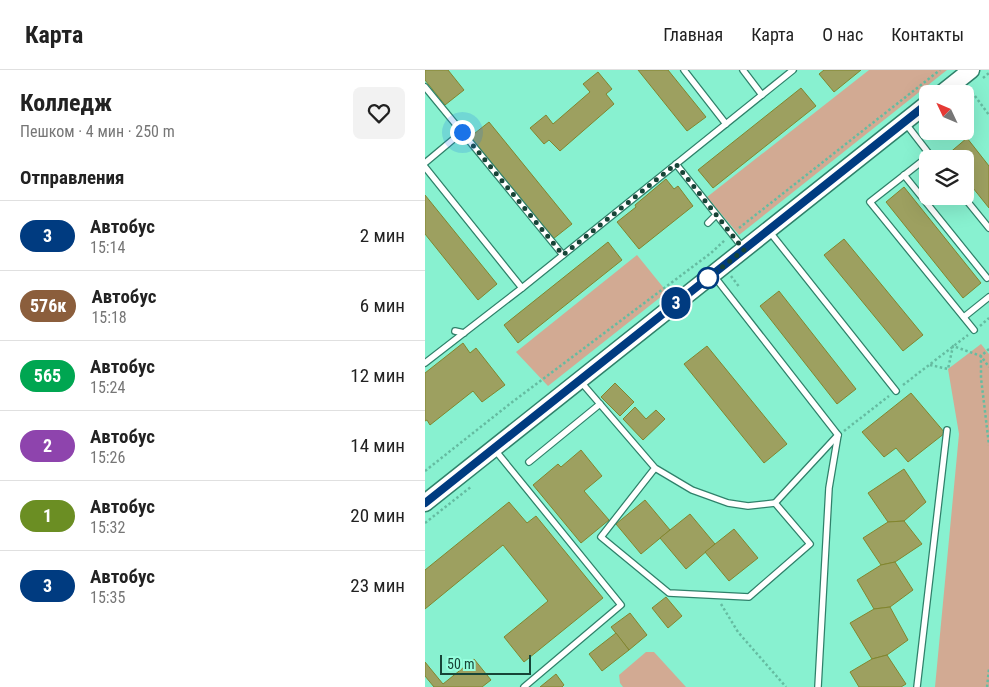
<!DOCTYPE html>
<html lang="ru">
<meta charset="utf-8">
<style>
body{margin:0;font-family:"Roboto Condensed",sans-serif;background:#f2f2f2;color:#222;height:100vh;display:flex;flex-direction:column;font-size:19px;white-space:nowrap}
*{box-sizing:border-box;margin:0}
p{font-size:16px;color:#767676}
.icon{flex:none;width:28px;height:28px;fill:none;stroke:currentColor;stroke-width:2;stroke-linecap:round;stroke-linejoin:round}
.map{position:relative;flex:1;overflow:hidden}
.side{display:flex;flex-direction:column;background:#fff;width:425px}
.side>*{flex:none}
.badge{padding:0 10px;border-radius:16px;font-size:18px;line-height:32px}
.needle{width:32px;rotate:314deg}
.fabs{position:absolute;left:494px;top:15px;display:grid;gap:10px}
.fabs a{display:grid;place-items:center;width:55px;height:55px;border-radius:8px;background:#fff;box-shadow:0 5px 20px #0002;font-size:25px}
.scale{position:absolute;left:15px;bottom:12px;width:91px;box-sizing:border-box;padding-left:5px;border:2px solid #174437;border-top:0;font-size:14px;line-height:18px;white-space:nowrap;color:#174437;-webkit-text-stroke:4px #96fedd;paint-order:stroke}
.you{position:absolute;width:25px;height:25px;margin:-12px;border:4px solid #fff;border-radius:50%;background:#1a73e8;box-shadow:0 0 0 8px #1a73e833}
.map>.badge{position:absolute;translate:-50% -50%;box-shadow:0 0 0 2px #fff}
h2{padding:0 20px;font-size:19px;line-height:45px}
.round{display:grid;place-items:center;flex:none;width:52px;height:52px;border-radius:8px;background:#f2f2f2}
.headline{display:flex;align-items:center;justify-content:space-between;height:85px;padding:0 20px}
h1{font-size:24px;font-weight:700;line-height:38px}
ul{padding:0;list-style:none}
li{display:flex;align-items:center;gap:15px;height:70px;padding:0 20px;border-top:1px solid #e0e0e0}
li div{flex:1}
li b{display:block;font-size:19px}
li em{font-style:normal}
li .badge{min-width:55px;font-weight:700;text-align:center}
header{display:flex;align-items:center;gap:30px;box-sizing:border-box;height:70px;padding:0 25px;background:#fff;border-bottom:1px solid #e0e0e0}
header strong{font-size:24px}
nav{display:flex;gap:28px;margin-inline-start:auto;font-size:18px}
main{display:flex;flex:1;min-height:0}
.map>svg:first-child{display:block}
</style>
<header>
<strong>Карта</strong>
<nav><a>Главная</a><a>Карта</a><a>О нас</a><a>Контакты</a></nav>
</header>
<main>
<section class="side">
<div class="headline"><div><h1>Колледж</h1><p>Пешком · 4 мин · 250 m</p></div><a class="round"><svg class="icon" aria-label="heart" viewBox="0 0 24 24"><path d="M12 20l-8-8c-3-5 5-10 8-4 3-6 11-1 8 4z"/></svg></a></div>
<h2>Отправления</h2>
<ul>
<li><span class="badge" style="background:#003b80;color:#fff">3</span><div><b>Автобус</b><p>15:14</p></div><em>2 мин</em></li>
<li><span class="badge" style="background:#8b5e3c;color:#fff">576к</span><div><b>Автобус</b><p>15:18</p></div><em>6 мин</em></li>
<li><span class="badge" style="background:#00a651;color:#fff">565</span><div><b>Автобус</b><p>15:24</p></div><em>12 мин</em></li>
<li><span class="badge" style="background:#8e44ad;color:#fff">2</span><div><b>Автобус</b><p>15:26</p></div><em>14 мин</em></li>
<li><span class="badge" style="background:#6b8e23;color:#fff">1</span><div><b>Автобус</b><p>15:32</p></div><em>20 мин</em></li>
<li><span class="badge" style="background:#003b80;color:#fff">3</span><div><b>Автобус</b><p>15:35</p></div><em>23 мин</em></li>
</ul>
</section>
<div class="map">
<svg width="564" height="617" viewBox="0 0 564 617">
<rect width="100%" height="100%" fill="#88f1d0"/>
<g fill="#d2aa93">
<path d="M444,0H522L314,165L282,127Z"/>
<path d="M212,185L242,222L123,316L91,282Z"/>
<path d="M556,274L564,284V617H510L534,364L523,299Z"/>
<path d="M221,582H229L261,617H198L195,613L194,605Z"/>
</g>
<g fill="#9da060" stroke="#82852e">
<path d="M0,0H23L39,20L20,35L0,10Z"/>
<path d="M213,0H243L281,47L262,61Z"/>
<path d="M399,0H436L409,22L394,4Z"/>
<path d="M173,2L187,19L181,24L189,34L135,81L124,70L119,74L105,58L121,45L128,54L165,22L158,14Z"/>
<path d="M376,18L391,36L288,118L273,100Z"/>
<path d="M64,52L147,154L128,169L45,67Z"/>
<path d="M542,68L564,96V138L540,108V89H525L522,85Z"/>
<path d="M241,109L249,119L253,116L268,136L214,179L192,152L211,137L210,135Z"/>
<path d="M479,117L556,213L538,228L461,132Z"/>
<path d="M0,125L72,214L53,230L0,164Z"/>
<path d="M419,169L498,265L478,281L399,185Z"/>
<path d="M183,172L197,190L93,273L79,255Z"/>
<path d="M354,221L431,319L412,334L335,236Z"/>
<path d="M38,273L45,283L51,278L80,315L57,332L48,321L5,355L2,350L0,351V303Z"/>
<path d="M282,276L362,374L339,393L259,294Z"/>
<path d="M190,313L209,332L195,346L176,327Z"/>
<path d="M486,323L520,363L483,392L471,378L459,387L437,362Z"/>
<path d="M210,337L221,349L231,340L240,349L218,370L198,349Z"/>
<path d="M156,380L177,406L159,421L184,450L156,473L108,415L133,394L136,397Z"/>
<path d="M479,399L501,432L479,451L463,452L443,423Z"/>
<path d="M220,430L245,460L216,484L191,454Z"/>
<path d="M84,432L102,453L111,446L178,528L99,592L79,567L123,531L78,475L0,539V500Z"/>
<path d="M265,444L290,474L261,499L235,468Z"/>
<path d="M479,451L497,474L470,492L456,495L438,468L463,452Z"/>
<path d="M309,459L333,488L304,511L280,482Z"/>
<path d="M470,492L488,520L465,537L449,539L432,510L456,495Z"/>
<path d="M241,527L257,546L243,558L227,538Z"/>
<path d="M465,537L483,570L462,585L447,589L425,553L449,539Z"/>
<path d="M205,543L222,565L204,580L186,557Z"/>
<path d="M191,563L204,580L177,601L164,584Z"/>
<path d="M462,585L481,614L476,617H434L425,602L447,589Z"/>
<path d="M49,589L66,610L57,617H9L0,606V592L18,614Z"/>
<path d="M131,604L139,615L137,617H115Z"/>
</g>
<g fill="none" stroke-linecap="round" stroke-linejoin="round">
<defs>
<g id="service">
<path d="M259,0L301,54"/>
<path d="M318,0L337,25"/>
<path d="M0,17L138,185"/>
<path d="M481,54L505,85L445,132L549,260"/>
<path d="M0,93L37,62"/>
<path d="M251,94L318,178"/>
<path d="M0,97L97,218"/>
<path d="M479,105L562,208"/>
<path d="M538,126L564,158"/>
<path d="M283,153L291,145"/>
<path d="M344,161L471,321"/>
<path d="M289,206L413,365L404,418L393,617"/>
<path d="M539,247L564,227"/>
<path d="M30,261L39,263"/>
<path d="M0,293L97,218L368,0"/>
<path d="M156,312L230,398L267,420L303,433L323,436L350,433L385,474L324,527L244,523L176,467L230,398"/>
<path d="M70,380L196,535L99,617"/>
<path d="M104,392L175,334"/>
<path d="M350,433L413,365"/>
<path d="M492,617L522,360"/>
</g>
<g id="secondary">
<path d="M516,24L546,0"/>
<path d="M0,433L502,34"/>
</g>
</defs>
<use href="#service" stroke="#2f816a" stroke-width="8"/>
<use href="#secondary" stroke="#2f816a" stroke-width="19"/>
<g stroke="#65bca1" stroke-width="2.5" stroke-dasharray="2.5 2.5" stroke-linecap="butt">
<path d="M558,8L564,3"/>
<path d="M544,18L564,45"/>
<path d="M314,158L515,0"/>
<path d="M306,206L315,218"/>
<path d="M555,256L564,248"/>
<path d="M564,279L556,286V308L564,375"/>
<path d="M505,295L523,299L528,276L556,286L564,297"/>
<path d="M478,315L543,265"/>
<path d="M419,361L464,326"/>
<path d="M0,401L86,333L286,183L300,170"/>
<path d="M0,453L47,416"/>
<path d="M296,534L313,562L361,617"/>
<path d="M562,617L564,599"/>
</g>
<use href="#service" stroke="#fff" stroke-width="5.5"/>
<use href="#secondary" stroke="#fff" stroke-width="16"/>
</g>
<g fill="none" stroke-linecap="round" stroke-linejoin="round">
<defs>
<path id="line" d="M0,433L502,34"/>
</defs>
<use href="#line" stroke="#fff" stroke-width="11"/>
<use href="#line" stroke="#003b80" stroke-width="8"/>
<path stroke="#174437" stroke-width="5" stroke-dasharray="0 9" d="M37,62L138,185L251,94L319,180L283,208"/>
</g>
<circle fill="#fff" stroke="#003b80" stroke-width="2.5" cx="283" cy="208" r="10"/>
</svg>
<div class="fabs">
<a><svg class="needle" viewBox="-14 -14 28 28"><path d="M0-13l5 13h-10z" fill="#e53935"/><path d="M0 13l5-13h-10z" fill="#767676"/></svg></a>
<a><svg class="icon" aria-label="layers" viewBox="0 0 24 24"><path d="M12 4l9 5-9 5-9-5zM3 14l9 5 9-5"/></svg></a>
</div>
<div class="scale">50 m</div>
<div class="you" style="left:37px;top:62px"></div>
<b class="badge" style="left:251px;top:233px;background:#003b80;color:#fff">3</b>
</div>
</main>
